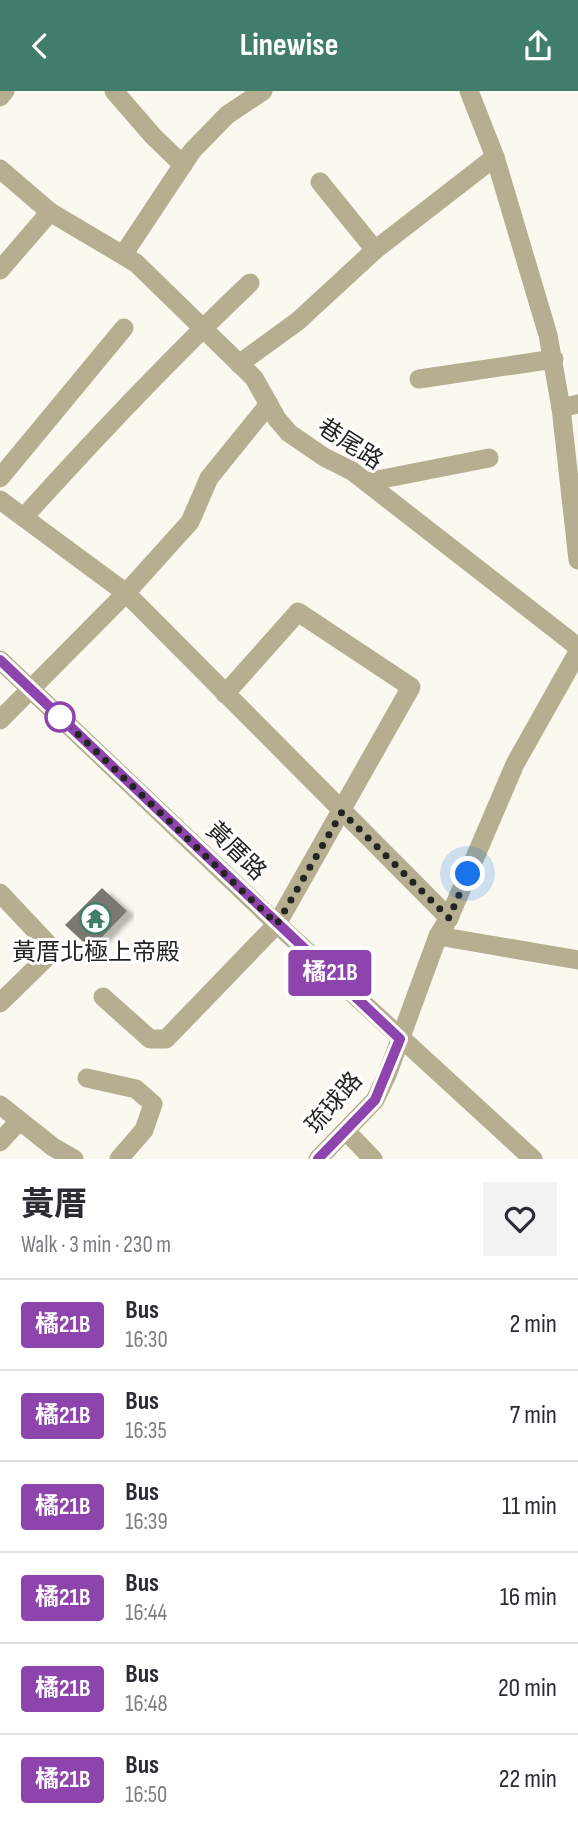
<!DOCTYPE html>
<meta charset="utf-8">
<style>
body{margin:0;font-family:"Sofia Sans Condensed","Noto Sans TC",sans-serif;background:#f2f2f3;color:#2b2b33;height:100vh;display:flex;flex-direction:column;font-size:26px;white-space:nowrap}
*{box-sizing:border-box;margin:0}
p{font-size:23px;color:#7c7c81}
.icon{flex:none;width:38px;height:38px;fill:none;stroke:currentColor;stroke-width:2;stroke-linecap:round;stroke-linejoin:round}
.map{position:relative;height:1068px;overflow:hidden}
.side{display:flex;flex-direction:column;background:#fff;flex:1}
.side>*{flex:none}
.badge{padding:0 14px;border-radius:5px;font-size:24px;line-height:46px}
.you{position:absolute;width:35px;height:35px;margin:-18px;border:5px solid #fff;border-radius:50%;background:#1a73e8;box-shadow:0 0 0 10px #1a73e833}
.map>.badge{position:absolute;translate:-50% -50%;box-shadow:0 0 0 4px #fff}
.round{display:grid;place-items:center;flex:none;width:74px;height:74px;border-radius:0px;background:#f2f2f3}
.headline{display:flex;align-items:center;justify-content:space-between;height:119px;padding:0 21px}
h1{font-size:33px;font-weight:700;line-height:52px}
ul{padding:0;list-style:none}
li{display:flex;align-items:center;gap:21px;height:91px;padding:0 21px;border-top:2px solid #e1e1e2}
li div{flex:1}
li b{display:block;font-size:26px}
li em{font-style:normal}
li .badge{min-width:77px;font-weight:700;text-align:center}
header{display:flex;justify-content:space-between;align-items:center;height:91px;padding:0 21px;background:#407e6b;color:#fff;font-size:32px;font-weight:700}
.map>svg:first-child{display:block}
</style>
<header><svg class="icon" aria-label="back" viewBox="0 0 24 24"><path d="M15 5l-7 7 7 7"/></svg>Linewise<svg class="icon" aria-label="share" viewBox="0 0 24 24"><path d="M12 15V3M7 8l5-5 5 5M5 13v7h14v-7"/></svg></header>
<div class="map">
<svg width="578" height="1068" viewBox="0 0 578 1068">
<defs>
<filter id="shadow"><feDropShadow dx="8" dy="4.5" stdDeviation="2" flood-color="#0004"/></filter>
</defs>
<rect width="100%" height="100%" fill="#fbf9ef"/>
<path fill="#7a7870" filter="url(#shadow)" d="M102,797L127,820L91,858L65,834Z"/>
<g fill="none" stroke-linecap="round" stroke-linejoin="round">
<g stroke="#b6ae91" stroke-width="19">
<path d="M114,0L153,45L183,74"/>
<path d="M469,0L495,66L548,244L561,317L578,469"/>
<path d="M0,6L5,0"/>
<path d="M0,78L50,121L136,172L254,287L277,328L289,342L324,366L352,380L578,556"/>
<path d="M320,91L375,159"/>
<path d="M123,164L192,60L227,24L263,0"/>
<path d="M0,179L50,121"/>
<path d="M239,273L298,230L375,159L495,66"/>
<path d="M419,288L554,268"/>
<path d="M561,317L578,313"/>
<path d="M0,387L124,237"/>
<path d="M367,391L489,367"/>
<path d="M0,409L126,502L449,827"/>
<path d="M24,426C97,345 171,267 250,192"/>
<path d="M0,569L277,833L533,1068"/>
<path d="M0,629L126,502L190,431L209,387L269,313"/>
<path d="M0,802L48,853L47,866L0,912"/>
<path d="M438,845L578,869"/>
<path d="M103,906L150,948H166L277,833L411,596L298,521L225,603"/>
<path d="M87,987L136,998L153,1013L144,1039L119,1068"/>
<path d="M0,1014L53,1056L74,1068"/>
<path d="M346,1040L373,1068"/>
<path d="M0,1051L19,1030"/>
<path d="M318,1068L375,1009L387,984L438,845L449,827L515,673L578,561"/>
</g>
</g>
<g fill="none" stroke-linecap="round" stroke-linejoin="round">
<defs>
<path id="line" d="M0,569L400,948L375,1009L318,1068"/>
</defs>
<use href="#line" stroke="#fff" stroke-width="16"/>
<use href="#line" stroke="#8e44ad" stroke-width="10"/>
<path stroke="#242420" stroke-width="7" stroke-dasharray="0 12.6" d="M60,626L277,833L342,721L449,827L468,783"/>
</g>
<defs>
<symbol id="temple-ring" viewBox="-11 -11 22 22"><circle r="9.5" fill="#fff" stroke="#407e6b" stroke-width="1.5"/><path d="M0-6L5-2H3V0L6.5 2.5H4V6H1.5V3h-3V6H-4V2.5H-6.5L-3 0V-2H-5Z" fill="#407e6b"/></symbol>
</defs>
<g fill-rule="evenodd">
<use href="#temple-ring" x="78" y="810" width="35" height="35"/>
</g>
<circle fill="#fff" stroke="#8e44ad" stroke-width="3.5" cx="60" cy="626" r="14"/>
<g text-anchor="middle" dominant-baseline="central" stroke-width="6" stroke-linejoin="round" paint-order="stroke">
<g font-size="24" fill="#242420" stroke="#fff">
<text transform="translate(350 353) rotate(33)">巷尾路</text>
<text transform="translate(236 760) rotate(44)">黃厝路</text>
<text transform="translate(334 1012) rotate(-49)">琉球路</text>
</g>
<g font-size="24" fill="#242420" stroke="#fff">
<text x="96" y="861">黃厝北極上帝殿</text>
</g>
</g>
</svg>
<div class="you" style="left:468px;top:783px"></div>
<b class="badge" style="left:330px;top:882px;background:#8e44ad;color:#fff">橘21B</b>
</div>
<section class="side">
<div class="headline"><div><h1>黃厝</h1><p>Walk · 3 min · 230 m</p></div><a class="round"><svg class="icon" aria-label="heart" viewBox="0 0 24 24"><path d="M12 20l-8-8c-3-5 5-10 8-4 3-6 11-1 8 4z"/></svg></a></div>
<ul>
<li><span class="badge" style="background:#8e44ad;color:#fff">橘21B</span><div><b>Bus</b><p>16:30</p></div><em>2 min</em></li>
<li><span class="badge" style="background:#8e44ad;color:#fff">橘21B</span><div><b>Bus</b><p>16:35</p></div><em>7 min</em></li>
<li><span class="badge" style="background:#8e44ad;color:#fff">橘21B</span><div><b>Bus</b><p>16:39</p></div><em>11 min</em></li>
<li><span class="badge" style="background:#8e44ad;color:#fff">橘21B</span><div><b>Bus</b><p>16:44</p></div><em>16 min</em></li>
<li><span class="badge" style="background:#8e44ad;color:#fff">橘21B</span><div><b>Bus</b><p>16:48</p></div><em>20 min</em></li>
<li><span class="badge" style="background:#8e44ad;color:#fff">橘21B</span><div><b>Bus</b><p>16:50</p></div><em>22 min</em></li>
</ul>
</section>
